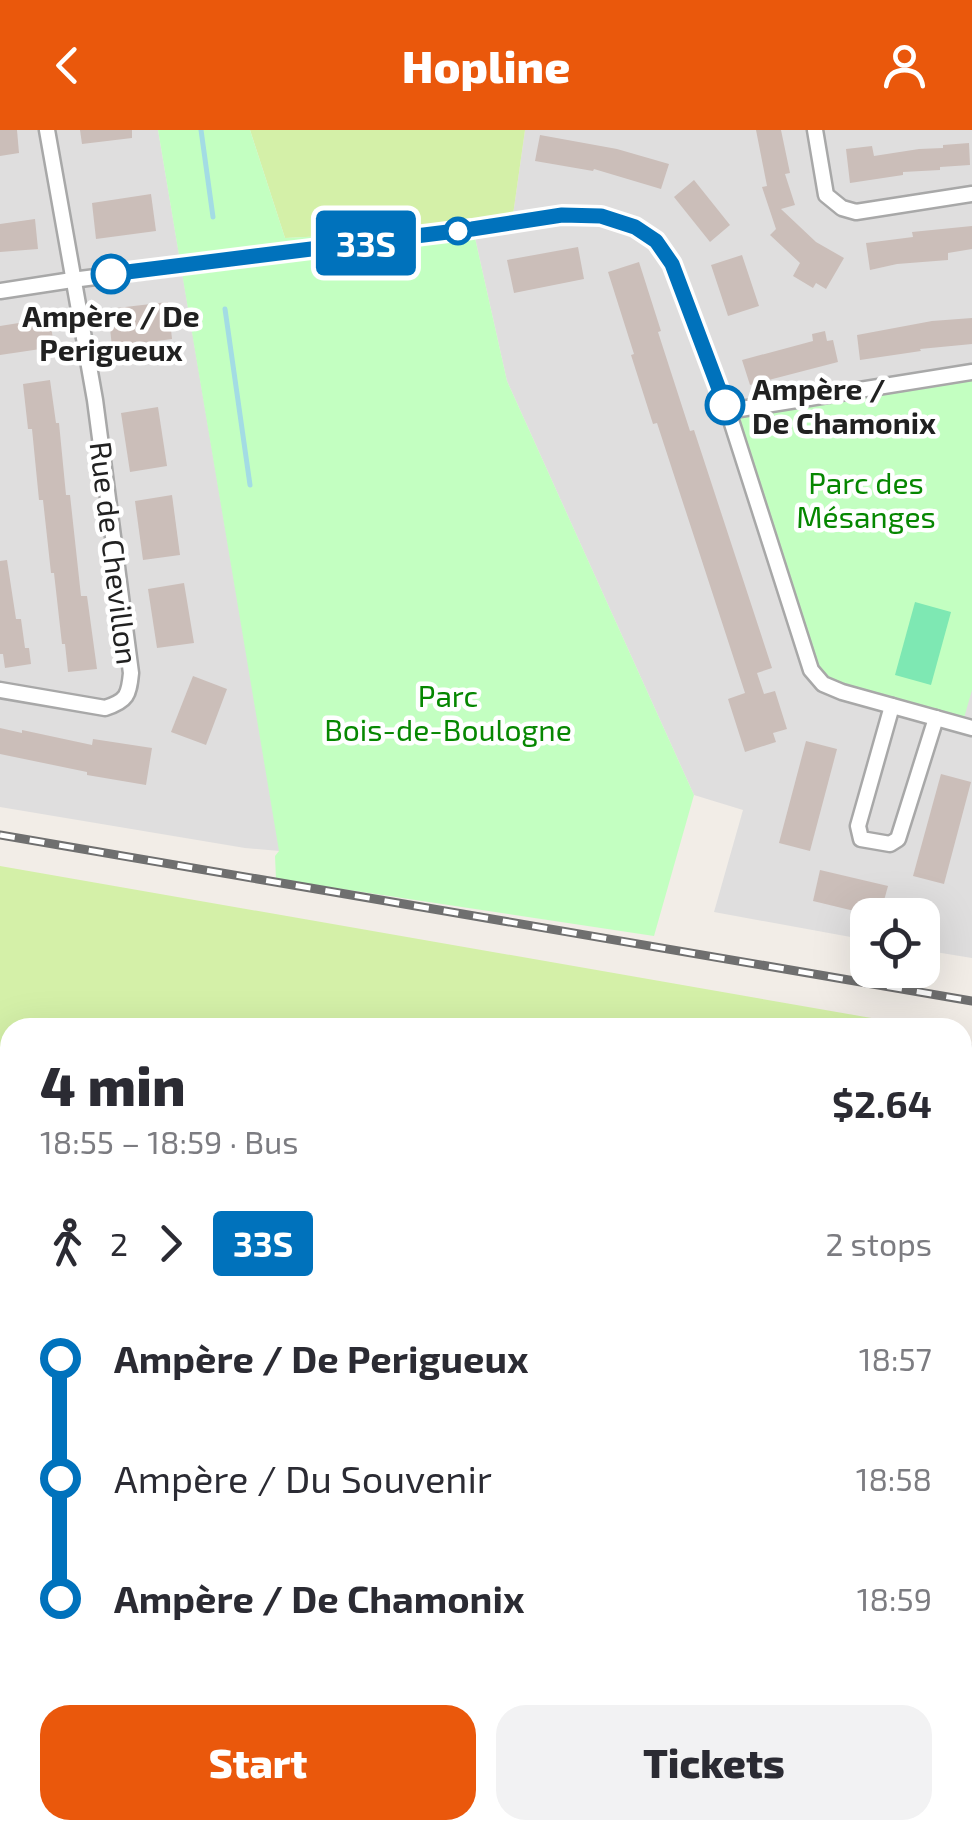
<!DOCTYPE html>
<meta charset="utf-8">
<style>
body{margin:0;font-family:"Exo 2",sans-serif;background:#f2f2f3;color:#2b2b33;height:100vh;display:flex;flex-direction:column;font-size:38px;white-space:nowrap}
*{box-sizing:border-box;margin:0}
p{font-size:32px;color:#7c7c81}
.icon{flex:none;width:55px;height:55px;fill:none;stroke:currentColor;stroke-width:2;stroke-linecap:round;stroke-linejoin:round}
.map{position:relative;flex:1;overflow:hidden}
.sheet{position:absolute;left:0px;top:888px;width:972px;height:822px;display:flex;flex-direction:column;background:#fff;border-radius:30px 30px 0 0;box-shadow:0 10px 40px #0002}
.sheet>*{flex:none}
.badge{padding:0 20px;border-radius:8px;font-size:35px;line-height:65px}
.buttons{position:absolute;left:850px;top:768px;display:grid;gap:20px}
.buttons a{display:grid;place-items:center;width:90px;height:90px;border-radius:20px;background:#fff;box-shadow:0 10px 40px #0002;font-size:50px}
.map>.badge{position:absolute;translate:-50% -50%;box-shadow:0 0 0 5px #fff}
.legs{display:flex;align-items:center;gap:15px;height:110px;padding:0 40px;font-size:32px}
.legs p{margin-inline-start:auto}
.overview{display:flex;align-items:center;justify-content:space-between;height:170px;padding:0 40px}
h1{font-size:55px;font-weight:800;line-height:75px}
.button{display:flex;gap:20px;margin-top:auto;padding:20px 40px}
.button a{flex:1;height:115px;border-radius:30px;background:#ea580c;color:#fff;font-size:40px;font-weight:800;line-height:115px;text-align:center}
.button a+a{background:#f2f2f3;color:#2b2b33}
ul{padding:0 40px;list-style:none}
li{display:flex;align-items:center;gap:35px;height:120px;font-size:38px}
li i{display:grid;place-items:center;width:15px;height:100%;margin:0 12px;background:currentColor}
li i::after{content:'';width:25px;height:25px;margin:-12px;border:8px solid;border-radius:50%;background:#fff}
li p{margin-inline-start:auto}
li:first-child i{background:linear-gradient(#0000 50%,currentColor 0)}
li:last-child i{background:linear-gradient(currentColor 50%,#0000 0)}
header{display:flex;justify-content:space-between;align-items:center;height:130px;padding:0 40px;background:#ea580c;color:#fff;font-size:45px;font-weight:800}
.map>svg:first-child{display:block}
</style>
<header><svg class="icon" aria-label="back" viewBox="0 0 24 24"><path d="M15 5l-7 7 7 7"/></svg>Hopline<svg class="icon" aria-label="person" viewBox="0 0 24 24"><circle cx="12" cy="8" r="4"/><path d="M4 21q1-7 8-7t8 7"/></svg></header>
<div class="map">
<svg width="972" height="1709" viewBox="0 0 972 1709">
<rect width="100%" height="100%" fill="#f2ede7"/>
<g fill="#dfdede">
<path d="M0,0H158L280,721L245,718L0,677Z"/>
<path d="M525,0H972V828L923,820L922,785H868L867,810L714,782L743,680L694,665L507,251L473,99L512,92Z"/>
<path d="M972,914V1697H963L962,915Z"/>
<path d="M0,1562L10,1621V1700H546V1709H0Z"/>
</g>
<g fill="#f4d5d7">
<path d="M10,1307V1599H9L0,1551V1309Z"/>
<path d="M712,1700H833L834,1709H714Z"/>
</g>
<g fill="#d4f0a8">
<path d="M250,0H525L512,92L473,99L285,108Z"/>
<path d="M0,736L923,897L10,898V1304L0,1306Z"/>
</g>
<g fill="#c3ffc1">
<path d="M158,0H250L285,108L473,99L507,251L694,665L654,806L276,749L275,726L279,721Z"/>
<path d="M972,242V560L962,595L842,562L812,540L728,281Z"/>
</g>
<path fill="#7ee8b3" d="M915,472L951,482L931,555L895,545Z"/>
<g fill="#e1e1e1">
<path d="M972,965V1100L963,1101V966Z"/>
<path d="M10,1401V1599H9L0,1547V1403Z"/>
<path d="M10,1691V1700H166L164,1709H0V1693Z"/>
</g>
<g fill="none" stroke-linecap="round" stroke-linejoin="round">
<g stroke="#a3dce4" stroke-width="5">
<path d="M201,0L213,87"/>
<path d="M225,179L250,355"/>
</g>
</g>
<g fill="#cbbeb9">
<path d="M0,0H17L19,23L0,26Z"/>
<path d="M80,0H132V8L82,14Z"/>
<path d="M756,0H781L790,43L785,44L795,75L781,79L816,112L844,128L826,159L816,153L813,158L793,146L800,133L770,105L776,99L762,57L767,56Z"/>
<path d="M540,5L617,19L669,34L661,59L594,39L593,41L535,31Z"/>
<path d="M969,13L970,35L940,37V40L903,42V45L850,53L846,19L872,16L874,26L919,19L943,18V15Z"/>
<path d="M694,50L730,95L710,112L674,67Z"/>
<path d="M151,64L156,101L96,109L92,73Z"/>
<path d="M35,89L38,119L0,122V94Z"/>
<path d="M972,96V119L948,123V130L897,134L870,140L866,113L913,107L912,102Z"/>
<path d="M578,117L584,149L514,163L507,130Z"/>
<path d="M742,125L759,176L728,186L711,135Z"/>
<path d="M639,132L661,201L658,202L690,301L694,300L772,538L757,543L764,564L775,561L787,599L773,603L776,612L745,622L728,569L745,563L657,293L653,294L631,225L634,224L608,142Z"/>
<path d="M168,172L172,209L112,217L108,179Z"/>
<path d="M50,188L54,217L0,225V196Z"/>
<path d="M972,188V214L920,219L921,221L860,230L857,205L932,191Z"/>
<path d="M825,201L827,211L833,210L838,232L750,255L742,230L813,211L812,204Z"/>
<path d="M50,250L56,293H59L66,365H70L81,466H87L97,539L68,542L65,514H62L54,443H51L43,370H39L32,299H28L23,254Z"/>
<path d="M158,277L167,336L130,342L121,283Z"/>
<path d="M172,365L180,425L143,430L135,371Z"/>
<path d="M7,430L16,489H21L25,518H29L31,534L5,538L3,524H0V431Z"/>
<path d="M184,453L194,513L157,518L148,459Z"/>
<path d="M193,546L227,559L206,615L171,602Z"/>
<path d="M0,598L22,603V600L92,615L93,609L152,618L146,655L87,645V642L0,624Z"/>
<path d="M806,611L837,619L810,721L779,713Z"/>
<path d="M941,644L971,652L944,754L913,746Z"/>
<path d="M820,740L888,756L880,785H871L813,771Z"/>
</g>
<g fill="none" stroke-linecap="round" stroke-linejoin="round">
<defs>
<g id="minor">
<path d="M815,0L826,65L842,78L856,82L972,64"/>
<path d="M0,161L72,150L473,99L562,85L601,86L635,97L656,111L672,134L728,281L811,540L823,554L842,562L972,598"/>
<path d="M728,281L972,242"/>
<path d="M0,560L105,578C127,571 129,565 131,543L95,270L47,0"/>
<path d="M892,576L858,696L861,709L890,714L898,709L936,588"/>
<path d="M962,1268L972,1267"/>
<path d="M962,1366L972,1365"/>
<path d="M962,1533L972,1532"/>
<path d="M0,1622L10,1621"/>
<path d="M186,1709L188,1700"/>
</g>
<g id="tertiary">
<path d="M657,1700L658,1709"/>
<path d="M686,1700L687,1709"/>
</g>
</defs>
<use href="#minor" stroke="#a8a8a8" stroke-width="19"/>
<use href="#tertiary" stroke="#a8a8a8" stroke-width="22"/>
<use href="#minor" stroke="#fff" stroke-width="14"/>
<use href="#tertiary" stroke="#fff" stroke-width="18"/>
<defs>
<path id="rail" d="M0,705L972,871"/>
</defs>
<use href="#rail" stroke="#6f6f6f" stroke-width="9"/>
<use href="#rail" stroke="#fff" stroke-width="5" stroke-dasharray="15" stroke-linecap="butt"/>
</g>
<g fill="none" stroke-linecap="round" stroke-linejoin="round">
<defs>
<path id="line-1" d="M111,144L472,99L562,85L601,86L635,97L656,111L672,134L725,275"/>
</defs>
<use href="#line-1" stroke="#fff" stroke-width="22"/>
<use href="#line-1" stroke="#0072bc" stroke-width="15"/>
</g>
<g fill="#fff" stroke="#0072bc" stroke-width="5">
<circle cx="458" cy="101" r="12"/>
<circle cx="111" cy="144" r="18"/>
<circle cx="725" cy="275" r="18"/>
</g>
<g text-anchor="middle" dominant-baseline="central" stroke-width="9" stroke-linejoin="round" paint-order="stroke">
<g font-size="30" font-weight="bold" fill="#212121" stroke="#fff">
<text x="111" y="185">Ampère / De<tspan x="111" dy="34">Perigueux</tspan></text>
<text x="752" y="258" text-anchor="start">Ampère /<tspan x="752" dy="34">De Chamonix</tspan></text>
</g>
<g font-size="30" fill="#068701" stroke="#fff">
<text x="866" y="352">Parc des<tspan x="866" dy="34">Mésanges</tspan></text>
<text x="448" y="565">Parc<tspan x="448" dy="34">Bois-de-Boulogne</tspan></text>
</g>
<g font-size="30" fill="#212121" stroke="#fff">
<text transform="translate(115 423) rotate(83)">Rue de Chevillon</text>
</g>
</g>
</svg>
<div class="buttons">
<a><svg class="icon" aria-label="locate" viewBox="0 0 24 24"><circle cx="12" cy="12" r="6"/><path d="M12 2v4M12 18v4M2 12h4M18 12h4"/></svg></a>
</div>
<b class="badge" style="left:366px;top:113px;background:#0072bc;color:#fff">33S</b>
<section class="sheet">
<div class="overview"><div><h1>4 min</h1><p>18:55 – 18:59 · Bus</p></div><b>$2.64</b></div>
<div class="legs"><svg class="icon" aria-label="walk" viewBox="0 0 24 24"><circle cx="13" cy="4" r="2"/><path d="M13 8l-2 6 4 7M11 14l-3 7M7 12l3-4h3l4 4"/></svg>2<svg class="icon" aria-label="forward" viewBox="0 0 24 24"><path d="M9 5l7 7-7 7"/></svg><b class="badge" style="background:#0072bc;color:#fff">33S</b><p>2 stops</p></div>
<ul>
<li><i style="color:#0072bc"></i><b>Ampère / De Perigueux</b><p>18:57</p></li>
<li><i style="color:#0072bc"></i><span>Ampère / Du Souvenir</span><p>18:58</p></li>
<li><i style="color:#0072bc"></i><b>Ampère / De Chamonix</b><p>18:59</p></li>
</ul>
<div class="button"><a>Start</a><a>Tickets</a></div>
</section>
</div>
